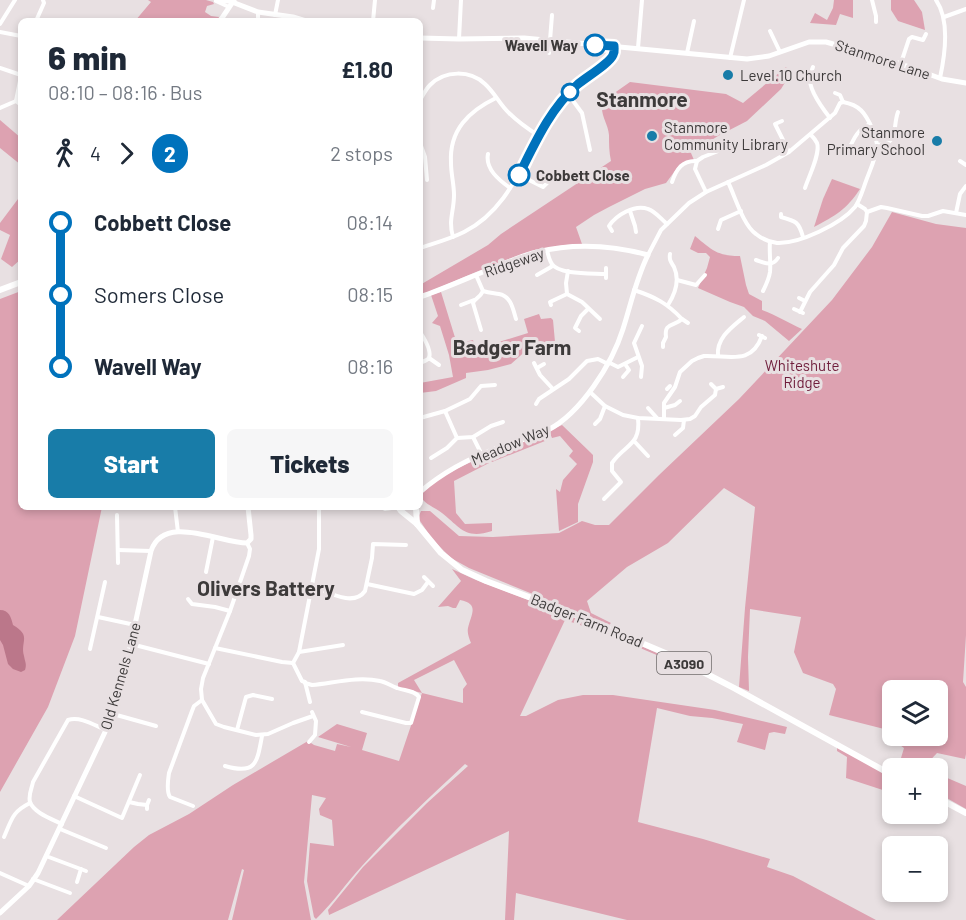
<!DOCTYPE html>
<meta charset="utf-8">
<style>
body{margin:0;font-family:Barlow,sans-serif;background:#f6f6f7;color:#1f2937;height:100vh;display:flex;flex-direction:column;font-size:22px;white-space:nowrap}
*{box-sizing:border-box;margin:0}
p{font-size:20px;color:#747a83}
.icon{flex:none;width:33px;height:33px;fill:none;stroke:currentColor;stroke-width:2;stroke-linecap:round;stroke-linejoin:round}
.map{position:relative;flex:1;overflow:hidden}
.panel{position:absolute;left:18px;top:18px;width:405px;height:492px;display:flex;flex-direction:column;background:#fff;border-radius:9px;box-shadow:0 3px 9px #0003}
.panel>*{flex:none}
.badge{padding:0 12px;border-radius:20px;font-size:21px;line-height:39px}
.fabs{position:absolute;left:882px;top:680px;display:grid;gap:12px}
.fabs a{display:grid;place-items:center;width:66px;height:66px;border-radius:9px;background:#fff;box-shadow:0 3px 9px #0003;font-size:30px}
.map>.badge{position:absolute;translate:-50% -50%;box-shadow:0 0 0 3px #fff}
.legs{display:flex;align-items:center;gap:9px;height:66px;padding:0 30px;font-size:20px}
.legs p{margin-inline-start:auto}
.headline{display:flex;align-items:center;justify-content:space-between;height:102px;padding:0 30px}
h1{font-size:33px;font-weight:800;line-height:45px}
.cta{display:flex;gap:12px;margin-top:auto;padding:12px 30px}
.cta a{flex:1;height:69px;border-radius:9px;background:#187ca8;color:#fff;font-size:24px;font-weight:800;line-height:69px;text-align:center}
.cta a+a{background:#f6f6f7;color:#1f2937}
ul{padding:0 30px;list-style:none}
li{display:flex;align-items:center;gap:21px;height:72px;font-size:22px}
li i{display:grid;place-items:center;width:9px;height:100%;margin:0 8px;background:currentColor}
li i::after{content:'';width:15px;height:15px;margin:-8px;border:4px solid;border-radius:50%;background:#fff}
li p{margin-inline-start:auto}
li:first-child i{background:linear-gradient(#0000 50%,currentColor 0)}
li:last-child i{background:linear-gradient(currentColor 50%,#0000 0)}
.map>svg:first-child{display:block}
</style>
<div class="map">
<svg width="966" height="920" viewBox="0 0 966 920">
<rect width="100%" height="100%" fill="#e8e0e2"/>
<g fill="#dda2b1" fill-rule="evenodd">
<path d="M148,0H206L213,2L214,4L207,6L205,12L211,16L219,17L217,21H135L151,2Z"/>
<path d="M834,0H853V18L840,14L836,25L810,23L815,13L827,20L833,8Z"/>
<path d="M891,0H914L922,12L925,30L898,21L891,10Z"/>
<path d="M786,67L792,71L781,89L747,121L718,136L691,153L694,160L680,164L666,183L645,189L609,207L594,215L576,227L582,244C525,245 473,276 420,295V285L488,245L501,234L611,161C609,152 609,144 609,135C608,122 599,115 603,101L630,82L726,94L743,103Z"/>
<path d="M0,120L21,138V165L0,148Z"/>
<path d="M832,179L860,189C847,209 835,216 814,227L823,199Z"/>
<path d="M21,195V259L12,267L1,259L10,235L0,230V223Z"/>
<path d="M892,212L936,224L966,228V635L963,682L966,687V754L965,759L937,753L923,768H898L904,748L897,743L898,735H938V690H892V731L829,715L836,689L833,684L803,673L794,652L801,617L750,609L748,657L749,691L739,687L745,608L755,507L724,488L668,543L627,567L587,601L591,613L611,623L609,625L469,568L451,558L433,540L418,518L421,511H430L459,536L493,537L559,533L582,521L595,525H609L659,475L739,399L832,300L872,247Z"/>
<path d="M695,236C712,250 717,256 740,256L746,285L749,294L762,301V310C776,315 789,323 802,329L789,341L765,321L753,316L744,307L730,302L698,288L707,268L710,257L706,253H698L690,249Z"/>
<path d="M21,291V507H102L75,636L48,707L0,792V299Z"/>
<path d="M441,292L457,344L473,340L476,349L528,333L524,319L539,314L541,319L551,318L553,320L555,342L535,349L529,348L511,364L488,370L466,373V378L436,391L420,393V383L453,377L449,355L440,326L432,323L438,316L431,295Z"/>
<path d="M562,425L590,452L593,455V462L578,504V522L559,531L556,489L560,492L563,480L577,464L569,456L573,451L560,436L552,438L549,431Z"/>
<path d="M547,432L550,439L492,462L487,454Z"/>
<path d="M484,457L489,463L454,481L456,513L465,524L492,523V531C465,540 460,527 442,513C435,507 423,504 420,495C435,479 463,464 484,457Z"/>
<path d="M452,569L476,580L592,624L659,654V656L607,634L565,620L520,716H526L558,700L583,695H613L715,710L787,727L785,734L774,732L769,733L765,750L737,742L743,724L712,718L690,716L657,708L638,822L703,839L770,859L767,867L793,876L876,920H627L516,893L514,920H505L509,831L329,915L328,910L363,867L427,803L468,766L465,764C430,797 394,830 362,866C346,883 333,903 316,919L314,917L307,881L310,843L334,846L332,820L320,815L319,809L326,798L312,795L304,882L311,920H232L244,870L242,869L228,920H57L134,847L149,835L189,814L233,785L308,741L314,745L335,751L337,744L351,747L318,737L337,724L367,733L362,750L399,761L422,693L398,687V683L471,643C469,638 467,633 468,628C471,614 480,604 460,600L456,608H453L448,606L438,607L461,581ZM454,660L467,684L463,689V703L422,693L414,680Z"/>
<path d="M837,747L892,778V793L846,778L847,757L837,751Z"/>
<path d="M938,774L966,786V809L938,793Z"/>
</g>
<path fill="#bb778a" d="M0,610C9,610 11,617 13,625C32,636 20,641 24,656C25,662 27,664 25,670L21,672L13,669L8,664L3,645L0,640Z"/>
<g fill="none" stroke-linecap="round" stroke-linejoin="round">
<g stroke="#fff" stroke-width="4">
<path d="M216,0L232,2"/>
<path d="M872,0L876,16V22"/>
<path d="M936,0C950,20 945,55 940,78"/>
<path d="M216,1L229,7"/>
<path d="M433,8L434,0"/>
<path d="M275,15L278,0"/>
<path d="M944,17L966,9"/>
<path d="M36,21L44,3L43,0"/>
<path d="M258,21V12"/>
<path d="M373,21L375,0"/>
<path d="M0,24L15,0"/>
<path d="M770,31L780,52"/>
<path d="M0,32L21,36"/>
<path d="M459,39L461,0"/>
<path d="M638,48L642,0"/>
<path d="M549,53L552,15"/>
<path d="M687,53L694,21"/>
<path d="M730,58L744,0"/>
<path d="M901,63L909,39L912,37L923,40L926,34"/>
<path d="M813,67C812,69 810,76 810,77C808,89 823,109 830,118"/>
<path d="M0,68L21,75"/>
<path d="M21,76L16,101L21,105"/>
<path d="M835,93L840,95L843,102"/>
<path d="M568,94L582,113L590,150"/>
<path d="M420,100C423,95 426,89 430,85C445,70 470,70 485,84C495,93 500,105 509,113C518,122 528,129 539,136"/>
<path d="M0,108L16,101"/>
<path d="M782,121L775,124L789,152"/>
<path d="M420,143L425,157L427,180"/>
<path d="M877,145C900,144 892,128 898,112"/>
<path d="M849,149C854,138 858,129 870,124"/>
<path d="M488,154C485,169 499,180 510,188"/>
<path d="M960,161L966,165"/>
<path d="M519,175L543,187L550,180"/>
<path d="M672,182C676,170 682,160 697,161"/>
<path d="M728,182C735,196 743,225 756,234C762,239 770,242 777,243C799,244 841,224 855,207C860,200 863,189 866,181C870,170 876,158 877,146C877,140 874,134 872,128C865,113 860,105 843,102"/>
<path d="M805,188C808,178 821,153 817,143C816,141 813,137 811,135"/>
<path d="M706,192L695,169L697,161L703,157L726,148"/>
<path d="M630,211L635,226L636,232"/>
<path d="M867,212L881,207L887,208L922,216H928L943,211L966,215"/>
<path d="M956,213L960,194L966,186"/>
<path d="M781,214V217C796,221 799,222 803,237"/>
<path d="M718,229L721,220L741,211"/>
<path d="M612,231L609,226C616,215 635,204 648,209C655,211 661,219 667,224"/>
<path d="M453,237C448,220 454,212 454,195C454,184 451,174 451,163C449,130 469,111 496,98"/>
<path d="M420,248C435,243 450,239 464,232C514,207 526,149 557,108C565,97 575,86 586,78C594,71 604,66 612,58L614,47"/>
<path d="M547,250C548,254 549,260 552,264C559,275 593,273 606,274"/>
<path d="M648,255L661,230L689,203L706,192L766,165L789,152L835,113L840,103L843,102"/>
<path d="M756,260C765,263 772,267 778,258"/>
<path d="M568,271L566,283L567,294L582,302L600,319"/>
<path d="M476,275L483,291C489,293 493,293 499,294C511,296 513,309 516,319"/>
<path d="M537,275L551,267L552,265"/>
<path d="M606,278V268"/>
<path d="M677,280L696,285L705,275"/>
<path d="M634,290C655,297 667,303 682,319C674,327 664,322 666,337L663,343V347"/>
<path d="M763,291C766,285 769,279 770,272C771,262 769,252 770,242"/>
<path d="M799,298L805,301"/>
<path d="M461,305L474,300"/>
<path d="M551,305L550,302L567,294"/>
<path d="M668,305C675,294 680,280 674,267C671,262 669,260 670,254"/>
<path d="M794,309L803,313"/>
<path d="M800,312L810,292L834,265L843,248L864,226L866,221L867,212L865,209L857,204"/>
<path d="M682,319L688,323"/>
<path d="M481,330L473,303C474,299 480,298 483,291"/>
<path d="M579,331L575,328L581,316L588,309"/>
<path d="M420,332C424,338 432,350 429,358C428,360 422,362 420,363"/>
<path d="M759,335L765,338"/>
<path d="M718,356C716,338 732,327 744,317"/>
<path d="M429,358L439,365"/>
<path d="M608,362L618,367L638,357"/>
<path d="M534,363L540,375L553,389"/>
<path d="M537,368L544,364"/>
<path d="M623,377L629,370L625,364"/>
<path d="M641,377L642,366L634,343L642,326"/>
<path d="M711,384L716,389L723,387"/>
<path d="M667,389L670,386"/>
<path d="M590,392L605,406L623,415L638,418L681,420L690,419L695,416L701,407L715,395L716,389"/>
<path d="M536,404L539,399L569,379L587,361L598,359L608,364"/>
<path d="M648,408L657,418"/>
<path d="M664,408L675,405L680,401"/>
<path d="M445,411L457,438"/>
<path d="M420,418L445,411L470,399L481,386L495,385"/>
<path d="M664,418V403L675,387L680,372L692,361L698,358L704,356C729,355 751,366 762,336"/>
<path d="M595,424L600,419L605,406"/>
<path d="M675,435L683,428L684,420"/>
<path d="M473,437L482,455"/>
<path d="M634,441L648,456"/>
<path d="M431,458L447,448L457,438L473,437L491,426L503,422"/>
<path d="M604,499L621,482L612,471V463C625,444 641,446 638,418"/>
<path d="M175,507L178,532"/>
<path d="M381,507L385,509L398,507"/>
<path d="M117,515L118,563"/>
<path d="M118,550L151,551"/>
<path d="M206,572L213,537"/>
<path d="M424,577L433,586"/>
<path d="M367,584L414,594L422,590L428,582"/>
<path d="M312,586C327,591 353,608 365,591L372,558L373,544L406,545"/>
<path d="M188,599L192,604L215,607L230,611"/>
<path d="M98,617L135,625"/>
<path d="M131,644L209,664"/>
<path d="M215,648L282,662L293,663"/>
<path d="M90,649L105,582"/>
<path d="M299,652L343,645"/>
<path d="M305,683L312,685C334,683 358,676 380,681C386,682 391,686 397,688C405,691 414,690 419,697L411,723H406L362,712"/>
<path d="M202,700L216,724L224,727L256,735L268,734L293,723L313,716"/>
<path d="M310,702L305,682L302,681L293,663L299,652L319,549V507"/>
<path d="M113,714L156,726"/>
<path d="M237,730L246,697L253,695L272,699"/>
<path d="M309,742L315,735L316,721L312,712"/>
<path d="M225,766C256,775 257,763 262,736"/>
<path d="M74,796L122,818L140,775"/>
<path d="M129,802L138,804L147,805"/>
<path d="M193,806L170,797C166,791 168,780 169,773L192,711L194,706L202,700L201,689L203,678L230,611L249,556L250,549L247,543"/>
<path d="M147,809V805L149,800"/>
<path d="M62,824C52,819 34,813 30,802C28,795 32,788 33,782L68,720C80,716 94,725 106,730"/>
<path d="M60,829L106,848"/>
<path d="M4,837C12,819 12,812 30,803"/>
<path d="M46,856L86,871"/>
<path d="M0,873L29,886"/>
<path d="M33,879L70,893"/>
<path d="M77,882L81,869"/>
</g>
<g stroke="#fff" stroke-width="5">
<path d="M232,2L258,12L293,17L306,21"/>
<path d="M220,21L234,0"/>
<path d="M420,38L459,39L524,38L747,59L769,56L809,42H826L893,61L942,79L966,83"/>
<path d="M420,297C446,288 472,276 498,266C511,261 523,255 537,252C574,243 611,245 648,255C636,279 631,304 623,329C612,364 581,413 548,430C533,438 516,441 500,447C472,457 442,473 420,492"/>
<path d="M0,913L29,886L38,873L106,730L113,714L129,652L151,551C164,513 220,543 247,543L251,539V535L248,507"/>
</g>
<g stroke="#fff" stroke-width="6">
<path d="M0,290L21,282"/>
<path d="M398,507L401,511L417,524L441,553L462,570L486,581L566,611L670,655L734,688L892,775"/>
<path d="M416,508L417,524"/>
<path d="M938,798L966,813"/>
</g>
</g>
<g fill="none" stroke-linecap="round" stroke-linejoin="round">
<defs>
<path id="line-1" d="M519,175C535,143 550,109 577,85C585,78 610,63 613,55C615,51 614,50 614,46L595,45"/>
</defs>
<use href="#line-1" stroke="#fff" stroke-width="14"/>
<use href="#line-1" stroke="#0072bc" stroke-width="9"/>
</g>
<g fill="#fff" stroke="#0072bc" stroke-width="3">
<circle cx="595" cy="45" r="10"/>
<circle cx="570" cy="92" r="8"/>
<circle cx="519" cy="175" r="10"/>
</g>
<g fill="#187ca8" stroke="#e8e0e2" stroke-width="2">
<circle cx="728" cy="75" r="6"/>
<circle cx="652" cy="136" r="6"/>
<circle cx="937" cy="141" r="6"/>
</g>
<g text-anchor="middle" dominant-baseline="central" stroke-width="6" stroke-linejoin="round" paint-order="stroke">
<rect fill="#e8e0e2" stroke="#706c6c" stroke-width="1.5" x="657" y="652" width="54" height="22" rx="4.5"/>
<g font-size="14" font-weight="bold" fill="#3d3a3a">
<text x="684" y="663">A3090</text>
</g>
<g font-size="15" font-weight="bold" fill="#3d3a3a" stroke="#e8e0e2" text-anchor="end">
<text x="578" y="45">Wavell Way</text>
<text x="536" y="175" text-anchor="start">Cobbett Close</text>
</g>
<g font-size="15" fill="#3d3a3a" stroke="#e8e0e2">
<text transform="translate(883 59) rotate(18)">Stanmore Lane</text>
<text transform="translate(514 262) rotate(-19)">Ridgeway</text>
<text transform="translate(510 444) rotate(-23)">Meadow Way</text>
<text transform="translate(587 620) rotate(22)">Badger Farm Road</text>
<text transform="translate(120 676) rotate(-74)">Old Kennels Lane</text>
</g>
<g font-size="15" fill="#3d3a3a" stroke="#e8e0e2" text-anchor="start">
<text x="740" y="75">Level.10 Church</text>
<text x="664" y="127">Stanmore<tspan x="664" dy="17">Community Library</tspan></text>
<text x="925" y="132" text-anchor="end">Stanmore<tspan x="925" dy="17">Primary School</tspan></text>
</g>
<g font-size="15" fill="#6f1d3b" stroke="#e8e0e2">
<text x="802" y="365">Whiteshute<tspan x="802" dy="17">Ridge</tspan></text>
</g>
<g font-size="21" font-weight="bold" fill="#3d3a3a" stroke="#e8e0e2">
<text x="642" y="98">Stanmore</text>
<text x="512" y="346">Badger Farm</text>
<text x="266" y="587">Olivers Battery</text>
</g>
</g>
</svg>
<div class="fabs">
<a><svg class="icon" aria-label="layers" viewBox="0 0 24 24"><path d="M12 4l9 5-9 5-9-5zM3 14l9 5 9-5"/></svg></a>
<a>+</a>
<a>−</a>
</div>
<section class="panel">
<div class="headline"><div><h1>6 min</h1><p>08:10 – 08:16 · Bus</p></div><b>£1.80</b></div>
<div class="legs"><svg class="icon" aria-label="walk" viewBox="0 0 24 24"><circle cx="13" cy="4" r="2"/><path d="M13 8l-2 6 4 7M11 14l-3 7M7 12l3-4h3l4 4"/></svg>4<svg class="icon" aria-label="forward" viewBox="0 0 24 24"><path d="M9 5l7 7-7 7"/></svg><b class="badge" style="background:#0072bc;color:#fff">2</b><p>2 stops</p></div>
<ul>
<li><i style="color:#0072bc"></i><b>Cobbett Close</b><p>08:14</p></li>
<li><i style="color:#0072bc"></i><span>Somers Close</span><p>08:15</p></li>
<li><i style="color:#0072bc"></i><b>Wavell Way</b><p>08:16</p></li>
</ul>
<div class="cta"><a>Start</a><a>Tickets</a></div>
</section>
</div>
